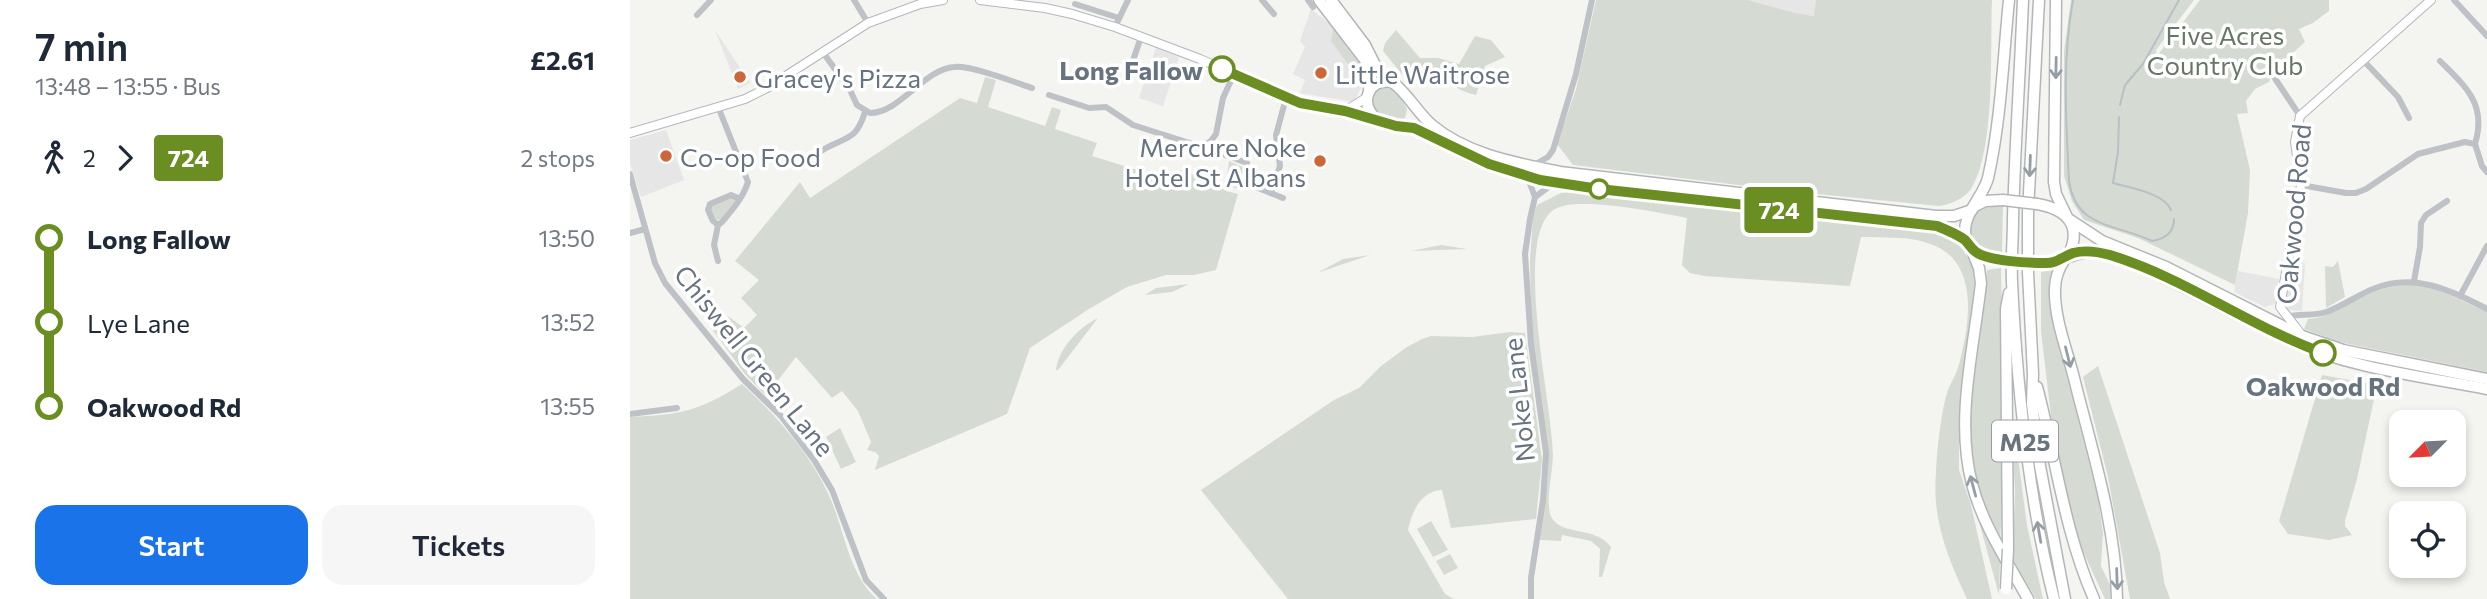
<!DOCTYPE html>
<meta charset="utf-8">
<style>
body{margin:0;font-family:Commissioner,sans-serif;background:#f6f6f7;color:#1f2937;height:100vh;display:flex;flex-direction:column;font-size:26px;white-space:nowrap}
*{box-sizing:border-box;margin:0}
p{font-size:23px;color:#747a83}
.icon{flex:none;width:38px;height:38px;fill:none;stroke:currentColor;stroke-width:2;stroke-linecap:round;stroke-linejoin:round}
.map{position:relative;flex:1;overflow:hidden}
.details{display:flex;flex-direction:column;background:#fff;width:630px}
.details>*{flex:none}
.badge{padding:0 14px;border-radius:5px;font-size:24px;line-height:46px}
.needle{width:46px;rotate:246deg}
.fabs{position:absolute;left:1759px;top:410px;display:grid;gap:14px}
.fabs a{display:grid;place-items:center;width:77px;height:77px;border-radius:14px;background:#fff;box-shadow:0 4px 10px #0003;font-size:35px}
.map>.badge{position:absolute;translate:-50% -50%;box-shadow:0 0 0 4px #fff}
.legs{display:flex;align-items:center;gap:10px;height:77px;padding:0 35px;font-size:23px}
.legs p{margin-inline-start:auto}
.summary{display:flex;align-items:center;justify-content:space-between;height:119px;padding:0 35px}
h1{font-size:38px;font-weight:600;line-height:52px}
.primary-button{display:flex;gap:14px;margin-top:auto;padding:14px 35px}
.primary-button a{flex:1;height:80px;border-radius:21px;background:#1a73e8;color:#fff;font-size:28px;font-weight:600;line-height:80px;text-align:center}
.primary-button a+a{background:#f6f6f7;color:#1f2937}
ul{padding:0 35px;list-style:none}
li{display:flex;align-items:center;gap:24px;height:84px;font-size:26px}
li i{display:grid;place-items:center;width:10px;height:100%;margin:0 9px;background:currentColor}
li i::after{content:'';width:18px;height:18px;margin:-9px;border:5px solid;border-radius:50%;background:#fff}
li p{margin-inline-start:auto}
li:first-child i{background:linear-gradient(#0000 50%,currentColor 0)}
li:last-child i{background:linear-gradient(currentColor 50%,#0000 0)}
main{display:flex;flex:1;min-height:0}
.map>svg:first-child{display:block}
</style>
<main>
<section class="details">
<div class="summary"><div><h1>7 min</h1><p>13:48 – 13:55 · Bus</p></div><b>£2.61</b></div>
<div class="legs"><svg class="icon" aria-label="walk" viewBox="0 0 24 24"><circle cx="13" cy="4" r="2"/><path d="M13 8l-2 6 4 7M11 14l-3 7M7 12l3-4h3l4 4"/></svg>2<svg class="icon" aria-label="forward" viewBox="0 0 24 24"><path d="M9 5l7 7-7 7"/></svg><b class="badge" style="background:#6b8e23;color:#fff">724</b><p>2 stops</p></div>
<ul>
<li><i style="color:#6b8e23"></i><b>Long Fallow</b><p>13:50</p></li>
<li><i style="color:#6b8e23"></i><span>Lye Lane</span><p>13:52</p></li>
<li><i style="color:#6b8e23"></i><b>Oakwood Rd</b><p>13:55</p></li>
</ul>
<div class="primary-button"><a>Start</a><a>Tickets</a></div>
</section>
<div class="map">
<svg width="1857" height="599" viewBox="0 0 1857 599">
<rect width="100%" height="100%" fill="#f4f5f1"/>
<g fill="#e5e6e5">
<path d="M1118,0H1186L1185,16L1166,13Z"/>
<path d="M681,9L707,30L731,64L734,82L724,102L670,93L675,80L663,74L675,47L670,41Z"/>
<path d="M85,30L120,83L108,89Z"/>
<path d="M526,48L549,57L533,106L509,98Z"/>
<path d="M36,130L54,180L11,197L0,163V140Z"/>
<path d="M1662,260L1675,263L1672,311L1658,310L1655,306Z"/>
<path d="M1608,271L1649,279L1645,304L1635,307L1604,292Z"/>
</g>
<g fill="#d5dbd3">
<path d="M966,0H1118L1166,13L1184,16L1186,0H1362C1360,48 1366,150 1341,189C1335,198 1320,205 1309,206L1166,192L943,165L927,144L946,89Z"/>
<path d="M1441,0H1564L1526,50L1527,56L1570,0H1699V11L1683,23L1669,29L1675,42L1644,70L1639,82L1625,89L1616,101L1618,113L1607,114L1620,170L1618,213L1605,285L1508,238L1454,220L1442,201L1434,176V51Z"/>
<path d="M703,29L730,65L731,66L718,64L701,41Z"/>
<path d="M766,30L790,58H808L829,64L845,36L861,40L875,57L855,66L846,95C830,92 817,81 802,74L790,78H775L753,51L755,43Z"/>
<path d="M355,77L366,80L358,107L415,126L422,107L431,110L425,129L467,143L462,156L547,182L551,170L596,186L599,161L617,169L610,189L597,186L596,191L608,194L586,270L564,275H536L497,287L459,309L400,348L377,414L245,470L249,456L245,452L237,450L241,442L228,411L212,391L202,398L166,357L136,396L114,373L82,329L98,316L114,328L127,315L111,298L129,280L105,261L170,182L180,198L330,98L347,103Z"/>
<path d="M760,86L768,93L777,109L775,118L768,122C756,118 747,115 741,103L745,88Z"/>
<path d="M949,192L965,198L985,197L1307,233L1332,247L1343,267L1345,285L1340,342L1329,413V470L1341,505L1362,599H1337C1317,556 1302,520 1306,472C1307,450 1311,413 1317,393C1320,383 1327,374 1329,364C1341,321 1350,256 1294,242C1274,236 1251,238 1231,237L1220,286L1074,276L1060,273L1052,265L1057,218C1029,213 943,194 922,211C883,242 923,407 923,455C923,472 914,505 922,518C932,536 966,526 981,547L972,577H969L970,549L961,541L932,535L931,541L910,540L916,477L901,329L900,260L903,217L907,205L931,193Z"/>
<path d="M101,196L106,200L92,219L86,220L80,211L81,207Z"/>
<path d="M1373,203L1372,253C1349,252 1332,241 1343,217C1346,212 1345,211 1350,208C1356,205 1366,205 1373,203Z"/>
<path d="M811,245L837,249L781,251Z"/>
<path d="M740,255L687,273L713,259Z"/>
<path d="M1708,261L1715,297L1696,308L1695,266L1703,267Z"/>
<path d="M1371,268L1375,452L1370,544L1346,487L1339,423L1357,270Z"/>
<path d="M1423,270L1420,280L1425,328L1468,498L1473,533L1471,566L1481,587L1480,599H1475L1450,545L1425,449L1411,332V272Z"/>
<path d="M1787,283L1811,291L1857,312V372L1709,342L1674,329L1678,319C1702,317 1717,304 1739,294C1754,287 1770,285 1787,283Z"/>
<path d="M559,284L542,292L515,295L526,288Z"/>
<path d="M468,318L428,370H426C428,349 449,327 468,318Z"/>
<path d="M880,332L895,333L912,460L906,519L821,528L812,490C791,491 782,511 778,530L815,594L824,599H658L571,490L704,400L729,388L751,366L777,347L792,339L801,336L842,337Z"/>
<path d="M1468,366L1530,553L1534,582L1540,599H1500L1478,477L1453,377Z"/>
<path d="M1692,375L1747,385L1727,479L1715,521V526L1722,535L1699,540L1658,534L1649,521Z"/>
<path d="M112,384C145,414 179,452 198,493C214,527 218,574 247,599H0V417C50,415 69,411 112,384Z"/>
<path d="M1381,420H1383L1397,525L1413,599H1406L1383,560L1385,492Z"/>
<path d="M210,428L226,462L211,469L196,437Z"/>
<path d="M1348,518L1370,561L1369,595Z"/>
<path d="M801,521L818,550L803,557L787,529Z"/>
<path d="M820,554L828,568L814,575L806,561Z"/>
</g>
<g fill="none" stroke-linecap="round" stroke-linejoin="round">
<g stroke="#b7c0c5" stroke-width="2">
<path d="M1443,0C1432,60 1436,120 1439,181C1446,229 1485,223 1522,241C1534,239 1544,233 1544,219"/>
<path d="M1490,105L1495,85L1513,64L1549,0"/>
<path d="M1489,117L1488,152L1483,183C1500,188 1534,193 1541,210"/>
</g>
<defs>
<g id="secondary">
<path d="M350,0L415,8L442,14L485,27L570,59L670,103L747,119"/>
<path d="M715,111L736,98"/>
<path d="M0,133L115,99L137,88L238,23L290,4L313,0"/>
<path d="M1671,334L1650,307L1671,185L1665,142L1670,116L1801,0"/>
</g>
<g id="highway">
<path d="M689,0L735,60L739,72V89"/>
<path d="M701,0L735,45L747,69L758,81"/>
<path d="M1393,0C1390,73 1385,146 1383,218C1383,240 1381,261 1382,282C1387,389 1398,496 1424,599"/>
<path d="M1409,0L1398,212V272L1403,374L1402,404L1410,466L1435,599"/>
<path d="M1426,0L1424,182L1426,194L1437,217"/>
<path d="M1407,204C1437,209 1453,226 1438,256"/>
<path d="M1345,206L1355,201L1373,200"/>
<path d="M1440,220L1472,241L1536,267L1672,336L1713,350L1857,379"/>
<path d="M1337,242L1307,226L944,186C908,180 873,172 841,157C821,148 803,134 783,128C771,123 758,128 747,119C728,105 738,77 762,82C778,93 787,113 803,126C838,155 887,163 930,172L1306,216H1324L1342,210"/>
<path d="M1341,248L1349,268L1351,283C1344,348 1325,419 1342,484C1353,526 1378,562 1398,599"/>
<path d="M1371,259C1357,256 1341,255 1336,238C1330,216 1353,198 1358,178C1371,121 1373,59 1379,0"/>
<path d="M1435,259C1429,268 1425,278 1425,289C1424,318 1437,350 1444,378C1462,451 1486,524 1487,599"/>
<path d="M1407,263C1430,265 1445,249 1468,253C1489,256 1509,266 1528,275C1571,295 1613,319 1656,339C1718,368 1790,376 1857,389"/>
<path d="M1407,387C1426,458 1434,531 1464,599"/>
<path d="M1378,549L1376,309L1379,293"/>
</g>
</defs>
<use href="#secondary" stroke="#b3b7bb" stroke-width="10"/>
<use href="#highway" stroke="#b3b6b9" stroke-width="13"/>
<g stroke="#bec1c5" stroke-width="6">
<path d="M224,0L238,23"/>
<path d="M632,0L644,14"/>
<path d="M678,0L683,7"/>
<path d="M1824,0L1857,36"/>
<path d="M445,4L489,18"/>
<path d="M67,15L81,0"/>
<path d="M485,27L498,0"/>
<path d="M192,51L220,90L227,105L240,113C270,113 294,69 324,67C341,65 384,82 402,88"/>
<path d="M1732,59L1768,97L1779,118"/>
<path d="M1810,61C1836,87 1857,104 1845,144"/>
<path d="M499,72L511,37"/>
<path d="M1644,77L1670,116"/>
<path d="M419,95L459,108L476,107L503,125L569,146L580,142L586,134L593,98L604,74"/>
<path d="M89,109L118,182C113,198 102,210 92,222L88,225L83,221L78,210L80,204L101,195L110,199"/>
<path d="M580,142L590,153L617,163"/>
<path d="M1845,144L1852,166L1857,172"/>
<path d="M175,162C183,157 191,150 200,146C221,136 227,137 235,112"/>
<path d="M904,165L918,157L923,150L946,74L962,0"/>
<path d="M0,174L25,263L35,283L113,379L151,416L184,460L202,490L236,580L254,599"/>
<path d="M897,176L905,197"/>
<path d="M1671,185L1716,193H1726L1736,189L1788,154L1835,142L1845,144"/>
<path d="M628,188L653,198"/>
<path d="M641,193L650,166L646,135L656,98"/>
<path d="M0,233L15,229"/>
<path d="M88,261L84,245L88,225"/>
<path d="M1784,281L1790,247L1791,223L1796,215L1817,201"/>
<path d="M1830,296L1857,246"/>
<path d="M1656,317C1670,313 1685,317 1699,311C1714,305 1728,295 1743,289C1783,272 1821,290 1857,309"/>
<path d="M0,414L47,408"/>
<path d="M901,599V578L913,500L916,453L901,344L895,254L900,219L905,197L924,183"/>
</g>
<use href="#secondary" stroke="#fff" stroke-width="8"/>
<use href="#highway" stroke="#fff" stroke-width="10"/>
<defs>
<g id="highway-bridge">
<path d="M1373,200L1407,204"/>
<path d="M1371,259L1407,263"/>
<path d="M1376,589L1378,549"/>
</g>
</defs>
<use href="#highway-bridge" stroke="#b3b6b9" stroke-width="13" stroke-linecap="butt"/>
<use href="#highway-bridge" stroke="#fff" stroke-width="10"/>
</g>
<defs><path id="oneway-shaft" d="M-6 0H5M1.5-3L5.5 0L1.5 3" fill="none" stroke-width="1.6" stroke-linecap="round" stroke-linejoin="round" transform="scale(1.75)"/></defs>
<g stroke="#959da5">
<use href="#oneway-shaft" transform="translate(1426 68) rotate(91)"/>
<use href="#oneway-shaft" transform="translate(1400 166) rotate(92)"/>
<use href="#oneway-shaft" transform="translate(1438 357) rotate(76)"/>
<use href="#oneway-shaft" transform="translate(1343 486) rotate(-105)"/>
<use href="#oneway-shaft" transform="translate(1409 532) rotate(-100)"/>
<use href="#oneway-shaft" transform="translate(1487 579) rotate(88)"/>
</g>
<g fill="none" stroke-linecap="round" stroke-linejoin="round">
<defs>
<path id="line-1" d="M592,69L670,103L715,111L766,126L784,128L859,164L910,180L969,189L1307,226C1317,230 1327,234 1335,240C1339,244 1341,249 1346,252C1358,261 1397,263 1414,263C1426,264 1432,257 1443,253C1454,250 1469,252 1480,255C1555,278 1619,326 1693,353"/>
</defs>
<use href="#line-1" stroke="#fff" stroke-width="16"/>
<use href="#line-1" stroke="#6b8e23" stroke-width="10"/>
</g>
<g fill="#fff" stroke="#6b8e23" stroke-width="3.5">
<circle cx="592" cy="69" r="12"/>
<circle cx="969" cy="189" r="9"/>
<circle cx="1693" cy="353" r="12"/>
</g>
<g fill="#cc673a" stroke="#fff" stroke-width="2.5">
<circle cx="691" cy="73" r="7"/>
<circle cx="110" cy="77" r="7"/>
<circle cx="36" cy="156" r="7"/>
<circle cx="690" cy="161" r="7"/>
</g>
<g text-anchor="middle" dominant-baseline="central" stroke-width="7" stroke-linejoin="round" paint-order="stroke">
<rect fill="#fff" stroke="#959da5" stroke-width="2" x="1362" y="420.5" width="66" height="41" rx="5"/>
<g font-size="24" font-weight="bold" fill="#67737f">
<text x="1395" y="441">M25</text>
</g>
<g font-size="26" fill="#677765" stroke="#fff">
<text x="1595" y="34">Five Acres<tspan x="1595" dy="30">Country Club</tspan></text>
</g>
<g font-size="26" font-weight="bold" fill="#67737f" stroke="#fff" text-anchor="end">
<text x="573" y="69">Long Fallow</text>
<text x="1693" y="385" text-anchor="middle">Oakwood Rd</text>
</g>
<g font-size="26" fill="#67737f" stroke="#fff" text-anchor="start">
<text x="705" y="73">Little Waitrose</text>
<text x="124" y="77">Gracey's Pizza</text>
<text x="676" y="146" text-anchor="end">Mercure Noke<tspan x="676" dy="30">Hotel St Albans</tspan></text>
<text x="50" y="156">Co-op Food</text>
</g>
<g font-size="26" fill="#67737f" stroke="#fff">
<text transform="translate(1663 214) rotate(-85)">Oakwood Road</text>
<text transform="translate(125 360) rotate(51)">Chiswell Green Lane</text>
<text transform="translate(888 400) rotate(-96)">Noke Lane</text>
</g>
</g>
</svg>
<div class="fabs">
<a><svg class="needle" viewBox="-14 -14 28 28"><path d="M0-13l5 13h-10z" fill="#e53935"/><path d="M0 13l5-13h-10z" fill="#747a83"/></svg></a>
<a><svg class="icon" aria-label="locate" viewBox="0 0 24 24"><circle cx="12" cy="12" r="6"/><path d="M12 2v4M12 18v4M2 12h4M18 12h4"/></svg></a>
</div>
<b class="badge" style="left:1149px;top:210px;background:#6b8e23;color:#fff">724</b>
</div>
</main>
